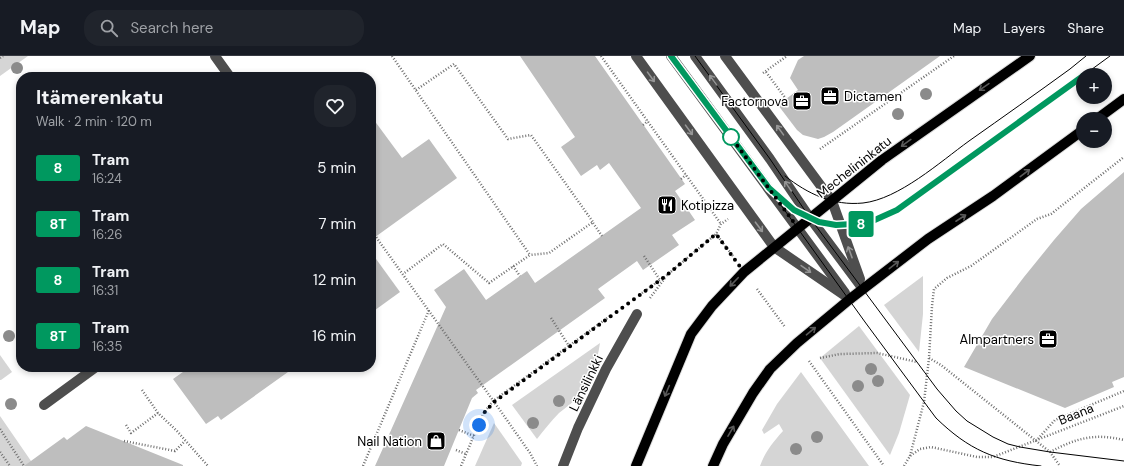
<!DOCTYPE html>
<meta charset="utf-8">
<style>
body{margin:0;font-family:"DM Sans",sans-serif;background:#20242c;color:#f1f3f6;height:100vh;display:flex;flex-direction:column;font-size:15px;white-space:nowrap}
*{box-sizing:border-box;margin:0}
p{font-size:13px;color:#9ea1a6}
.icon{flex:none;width:22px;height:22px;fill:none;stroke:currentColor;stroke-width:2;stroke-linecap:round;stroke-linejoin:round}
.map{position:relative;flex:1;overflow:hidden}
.panel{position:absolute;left:16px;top:16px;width:360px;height:300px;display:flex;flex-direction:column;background:#171b24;border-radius:16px;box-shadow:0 2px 6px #0003}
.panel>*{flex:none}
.badge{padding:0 8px;border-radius:3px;font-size:14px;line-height:26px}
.buttons{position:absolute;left:1076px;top:12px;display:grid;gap:8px}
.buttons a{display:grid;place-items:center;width:36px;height:36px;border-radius:50%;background:#171b24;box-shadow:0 2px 6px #0003;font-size:20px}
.you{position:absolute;width:20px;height:20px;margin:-10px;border:3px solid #fff;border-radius:50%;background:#1a73e8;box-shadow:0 0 0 6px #1a73e833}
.map>.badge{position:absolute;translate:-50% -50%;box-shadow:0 0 0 2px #fff}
.round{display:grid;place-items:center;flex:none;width:42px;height:42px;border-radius:16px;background:#20242c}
.head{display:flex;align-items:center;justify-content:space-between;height:68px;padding:0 20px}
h1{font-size:19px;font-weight:800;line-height:30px}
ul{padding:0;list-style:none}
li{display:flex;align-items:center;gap:12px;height:56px;padding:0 20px}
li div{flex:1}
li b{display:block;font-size:15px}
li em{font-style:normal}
li .badge{min-width:44px;font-weight:700;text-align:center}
header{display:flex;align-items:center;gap:24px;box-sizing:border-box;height:56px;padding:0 20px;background:#171b24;border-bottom:1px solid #363941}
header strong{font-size:19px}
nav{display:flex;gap:22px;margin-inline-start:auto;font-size:14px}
.search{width:280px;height:36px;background:#20242c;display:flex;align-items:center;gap:10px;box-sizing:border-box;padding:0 14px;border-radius:16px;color:#9ea1a6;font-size:15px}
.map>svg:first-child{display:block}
</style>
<header>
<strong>Map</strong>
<div class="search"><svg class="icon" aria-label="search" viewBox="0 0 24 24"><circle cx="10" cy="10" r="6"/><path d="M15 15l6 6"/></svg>Search here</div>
<nav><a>Map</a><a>Layers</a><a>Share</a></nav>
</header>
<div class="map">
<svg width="1124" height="410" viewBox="0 0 1124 410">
<rect width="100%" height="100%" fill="#fff"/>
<g fill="#d5d5d5">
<path d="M0,0H28L0,20Z"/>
<path d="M923,220V258L919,296L884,249Z"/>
<path d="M859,270L910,339L899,377L890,399L820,302Z"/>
<path d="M600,287C597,308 590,326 576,343C571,348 565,352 559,357C551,365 544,374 537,383L512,349Z"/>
<path d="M0,299L12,316L1,324H0Z"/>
<path d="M801,316L869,410H760C765,396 773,386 783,375L779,368L764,378L762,374L777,348Z"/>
<path d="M0,360L31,405L35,410H0Z"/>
<path d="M494,367L522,407L521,410H475Z"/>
</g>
<g fill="#bebebe">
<path d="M520,0H595L685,128L675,135L695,164L672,179L679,189L643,214L637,205L598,233L605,242L476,334L478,337L472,342L444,410H375L446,251L434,234L464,213L486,244L527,215L535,227L641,152L609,107L600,114L597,109L581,120L561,91L575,81Z"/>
<path d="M804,0H940L833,76L824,81L818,83L803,79L797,74L778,49L798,34L790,22L798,4Z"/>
<path d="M371,60L402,102L429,83L457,122L371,184Z"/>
<path d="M1124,116V321L1112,326L1114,331L1065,352L964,311L992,263L1024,221L1054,184L1081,153Z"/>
<path d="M371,196L400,236L371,257Z"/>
<path d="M190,311H295L221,364L218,360L206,368L173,323Z"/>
<path d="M86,370L183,409V410H24L64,381L67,384Z"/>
</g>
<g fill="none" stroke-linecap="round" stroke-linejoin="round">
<defs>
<g id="major">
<path d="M1097,63L1124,43"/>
<path d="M636,410L691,278L712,250L744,216L882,104L1030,0"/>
<path d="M713,410L723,388L753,337L770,313L797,287L850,243L928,183L993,140L1083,74"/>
</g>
</defs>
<use href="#major" stroke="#dbdbdb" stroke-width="12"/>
<g stroke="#707070" stroke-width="2.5" stroke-dasharray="1 2" stroke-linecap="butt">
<path d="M392,0L530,199L489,227L443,188L403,218"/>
<path d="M601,0L721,168"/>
<path d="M0,2L3,0"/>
<path d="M766,16L786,43"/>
<path d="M763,17L787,0"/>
<path d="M416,34L454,8L508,83L531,79L593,166L549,197L530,199"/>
<path d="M643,69L648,65"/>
<path d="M820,93L954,0"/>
<path d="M681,123L686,119"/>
<path d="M593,167L602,180"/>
<path d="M371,174L502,357L530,397L537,410"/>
<path d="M716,178L733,200"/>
<path d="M644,200L660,224"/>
<path d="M513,210L520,220"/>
<path d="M757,233L785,271"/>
<path d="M642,237L667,219L716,178L721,168L728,163"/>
<path d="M650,242L665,222"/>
<path d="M551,262L569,290"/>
<path d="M820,302L840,298L877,297L917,306"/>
<path d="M929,302L941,309L1050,396L1060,410"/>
<path d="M809,305L884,410"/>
<path d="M142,334L158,357"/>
<path d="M126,369L131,377L158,357L177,375L208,410"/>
<path d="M0,373L24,410"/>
<path d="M459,374L474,380"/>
<path d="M124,385L175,395L185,385"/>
<path d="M1036,385L1055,364L1124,335"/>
<path d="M456,394L466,398"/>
<path d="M0,396L10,410"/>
<path d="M1050,396C1077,382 1094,377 1124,384"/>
<path d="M910,400L924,346L929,302L932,250L934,233L947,222L971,210L1037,163L1051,158L1124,101"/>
<path d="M363,410L429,254"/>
<path d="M461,410L483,358L493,345L610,260"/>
<path d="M904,410L910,400L920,393L931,391L977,401H993L1124,350"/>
</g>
<g stroke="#4e4e4e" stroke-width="10">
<path d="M215,0L230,21"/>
<path d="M636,0L774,191L850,243"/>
<path d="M671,0L845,237"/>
<path d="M695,0L770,103L810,162L863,233"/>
<path d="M725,0L832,145L860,223"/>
<path d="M44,349L96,311"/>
<path d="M563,410L578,372L606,313L637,258"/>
</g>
<use href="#major" stroke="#000" stroke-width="10"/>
<g stroke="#000" stroke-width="1">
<path d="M671,0C692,28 712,56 733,84C745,100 756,118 770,133C796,159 830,177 869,166C878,164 888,159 897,154L1083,20"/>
<path d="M695,0L770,103L810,162L937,333L956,355L967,365L993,381L1008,388L1020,391L1050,396L1124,405"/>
<path d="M1084,19L1110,0"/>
<path d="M785,120C808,138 833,150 863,147C899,143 940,106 969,85C1003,61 1037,37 1070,13L1086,0"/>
<path d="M778,145L865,266L936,362C969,394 995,405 1041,410"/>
</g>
</g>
<g fill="#8b8b8b">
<circle cx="17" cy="12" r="6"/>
<circle cx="926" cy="38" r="6"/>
<circle cx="898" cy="58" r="6"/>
<circle cx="9" cy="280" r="6"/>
<circle cx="871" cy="313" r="6"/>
<circle cx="878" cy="325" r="6"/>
<circle cx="858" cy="330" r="6"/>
<circle cx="559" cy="345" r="6"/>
<circle cx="11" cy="348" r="6"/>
<circle cx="533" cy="367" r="6"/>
<circle cx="817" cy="381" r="6"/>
<circle cx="796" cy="393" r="6"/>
</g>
<defs><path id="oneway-shaft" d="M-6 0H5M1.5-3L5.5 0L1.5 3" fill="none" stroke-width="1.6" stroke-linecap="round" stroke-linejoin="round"/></defs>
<g stroke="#959595">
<use href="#oneway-shaft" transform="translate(651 21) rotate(54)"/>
<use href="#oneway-shaft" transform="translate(713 24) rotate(-126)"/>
<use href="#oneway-shaft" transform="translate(689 74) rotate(54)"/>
<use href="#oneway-shaft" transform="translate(780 74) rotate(-126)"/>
<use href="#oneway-shaft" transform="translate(788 130) rotate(-124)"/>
<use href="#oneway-shaft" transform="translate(759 171) rotate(53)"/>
<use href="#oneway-shaft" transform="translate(850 196) rotate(-110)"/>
<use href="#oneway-shaft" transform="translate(806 213) rotate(35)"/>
</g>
<g stroke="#595959">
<use href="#oneway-shaft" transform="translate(984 31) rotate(145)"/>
<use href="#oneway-shaft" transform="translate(906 87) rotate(144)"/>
<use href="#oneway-shaft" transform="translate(1025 117) rotate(-37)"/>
<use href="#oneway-shaft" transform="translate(961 162) rotate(-33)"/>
<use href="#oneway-shaft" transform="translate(894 209) rotate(-38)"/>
<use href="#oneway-shaft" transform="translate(734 226) rotate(134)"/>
<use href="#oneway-shaft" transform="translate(811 275) rotate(-40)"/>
<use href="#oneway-shaft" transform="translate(667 335) rotate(113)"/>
<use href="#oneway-shaft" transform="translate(731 375) rotate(-60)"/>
</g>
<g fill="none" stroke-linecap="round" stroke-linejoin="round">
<defs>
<path id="line" d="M671,0L769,132L794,154L819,166L836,169L868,167L897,154L1083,20"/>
</defs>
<use href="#line" stroke="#fff" stroke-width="9"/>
<use href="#line" stroke="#00985f" stroke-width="6"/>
<path stroke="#000" stroke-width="4" stroke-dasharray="0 7.2" d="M479,369L483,358L494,346L667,219L716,178L744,216L798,172L731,81"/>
</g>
<defs>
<symbol id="office-square" viewBox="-11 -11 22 22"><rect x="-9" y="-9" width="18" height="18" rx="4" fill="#000" stroke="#fff"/><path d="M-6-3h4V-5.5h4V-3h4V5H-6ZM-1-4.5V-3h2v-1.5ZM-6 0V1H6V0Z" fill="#fff"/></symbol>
<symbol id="restaurant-square" viewBox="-11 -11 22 22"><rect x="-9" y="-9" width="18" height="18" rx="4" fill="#000" stroke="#fff"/><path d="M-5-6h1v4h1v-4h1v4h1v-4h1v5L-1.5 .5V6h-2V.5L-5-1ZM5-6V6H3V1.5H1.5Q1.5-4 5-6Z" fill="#fff"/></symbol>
<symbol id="shop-square" viewBox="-11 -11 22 22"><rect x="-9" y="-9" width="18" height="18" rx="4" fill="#000" stroke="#fff"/><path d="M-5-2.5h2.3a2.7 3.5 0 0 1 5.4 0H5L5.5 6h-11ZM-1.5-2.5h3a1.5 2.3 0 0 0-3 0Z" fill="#fff"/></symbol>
</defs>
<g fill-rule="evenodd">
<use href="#office-square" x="819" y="29" width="22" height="22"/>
<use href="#office-square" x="791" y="34" width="22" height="22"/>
<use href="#restaurant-square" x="656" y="138" width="22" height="22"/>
<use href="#office-square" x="1037" y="272" width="22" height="22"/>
<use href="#shop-square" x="425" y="374" width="22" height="22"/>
</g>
<circle fill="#fff" stroke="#00985f" stroke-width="2" cx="731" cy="81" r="8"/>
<g text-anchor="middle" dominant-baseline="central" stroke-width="3" stroke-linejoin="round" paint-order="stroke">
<g font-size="13" fill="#000" stroke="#fff" text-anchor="end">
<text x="844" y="40" text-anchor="start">Dictamen</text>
<text x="788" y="45">Factornova</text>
<text x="681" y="149" text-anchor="start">Kotipizza</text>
<text x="1034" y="283">Almpartners</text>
<text x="422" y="385">Nail Nation</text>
</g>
<g font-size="13" fill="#000" stroke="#fff">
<text transform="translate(854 111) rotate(-38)">Mechelininkatu</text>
<text transform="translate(586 327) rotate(-64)">Länsilinkki</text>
<text transform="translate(1076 358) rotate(-22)">Baana</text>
</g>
</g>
</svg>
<div class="buttons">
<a>+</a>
<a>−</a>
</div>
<div class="you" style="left:479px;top:369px"></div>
<b class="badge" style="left:861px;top:168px;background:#00985f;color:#fff">8</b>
<section class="panel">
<div class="head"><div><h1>Itämerenkatu</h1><p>Walk · 2 min · 120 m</p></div><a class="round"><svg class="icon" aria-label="heart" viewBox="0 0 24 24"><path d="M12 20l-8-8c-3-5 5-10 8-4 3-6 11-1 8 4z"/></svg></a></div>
<ul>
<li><span class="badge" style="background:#00985f;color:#fff">8</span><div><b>Tram</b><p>16:24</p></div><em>5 min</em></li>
<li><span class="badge" style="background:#00985f;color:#fff">8T</span><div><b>Tram</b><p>16:26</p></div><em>7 min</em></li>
<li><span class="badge" style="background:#00985f;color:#fff">8</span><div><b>Tram</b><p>16:31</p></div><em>12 min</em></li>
<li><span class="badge" style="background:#00985f;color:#fff">8T</span><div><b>Tram</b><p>16:35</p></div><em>16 min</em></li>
</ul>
</section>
</div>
